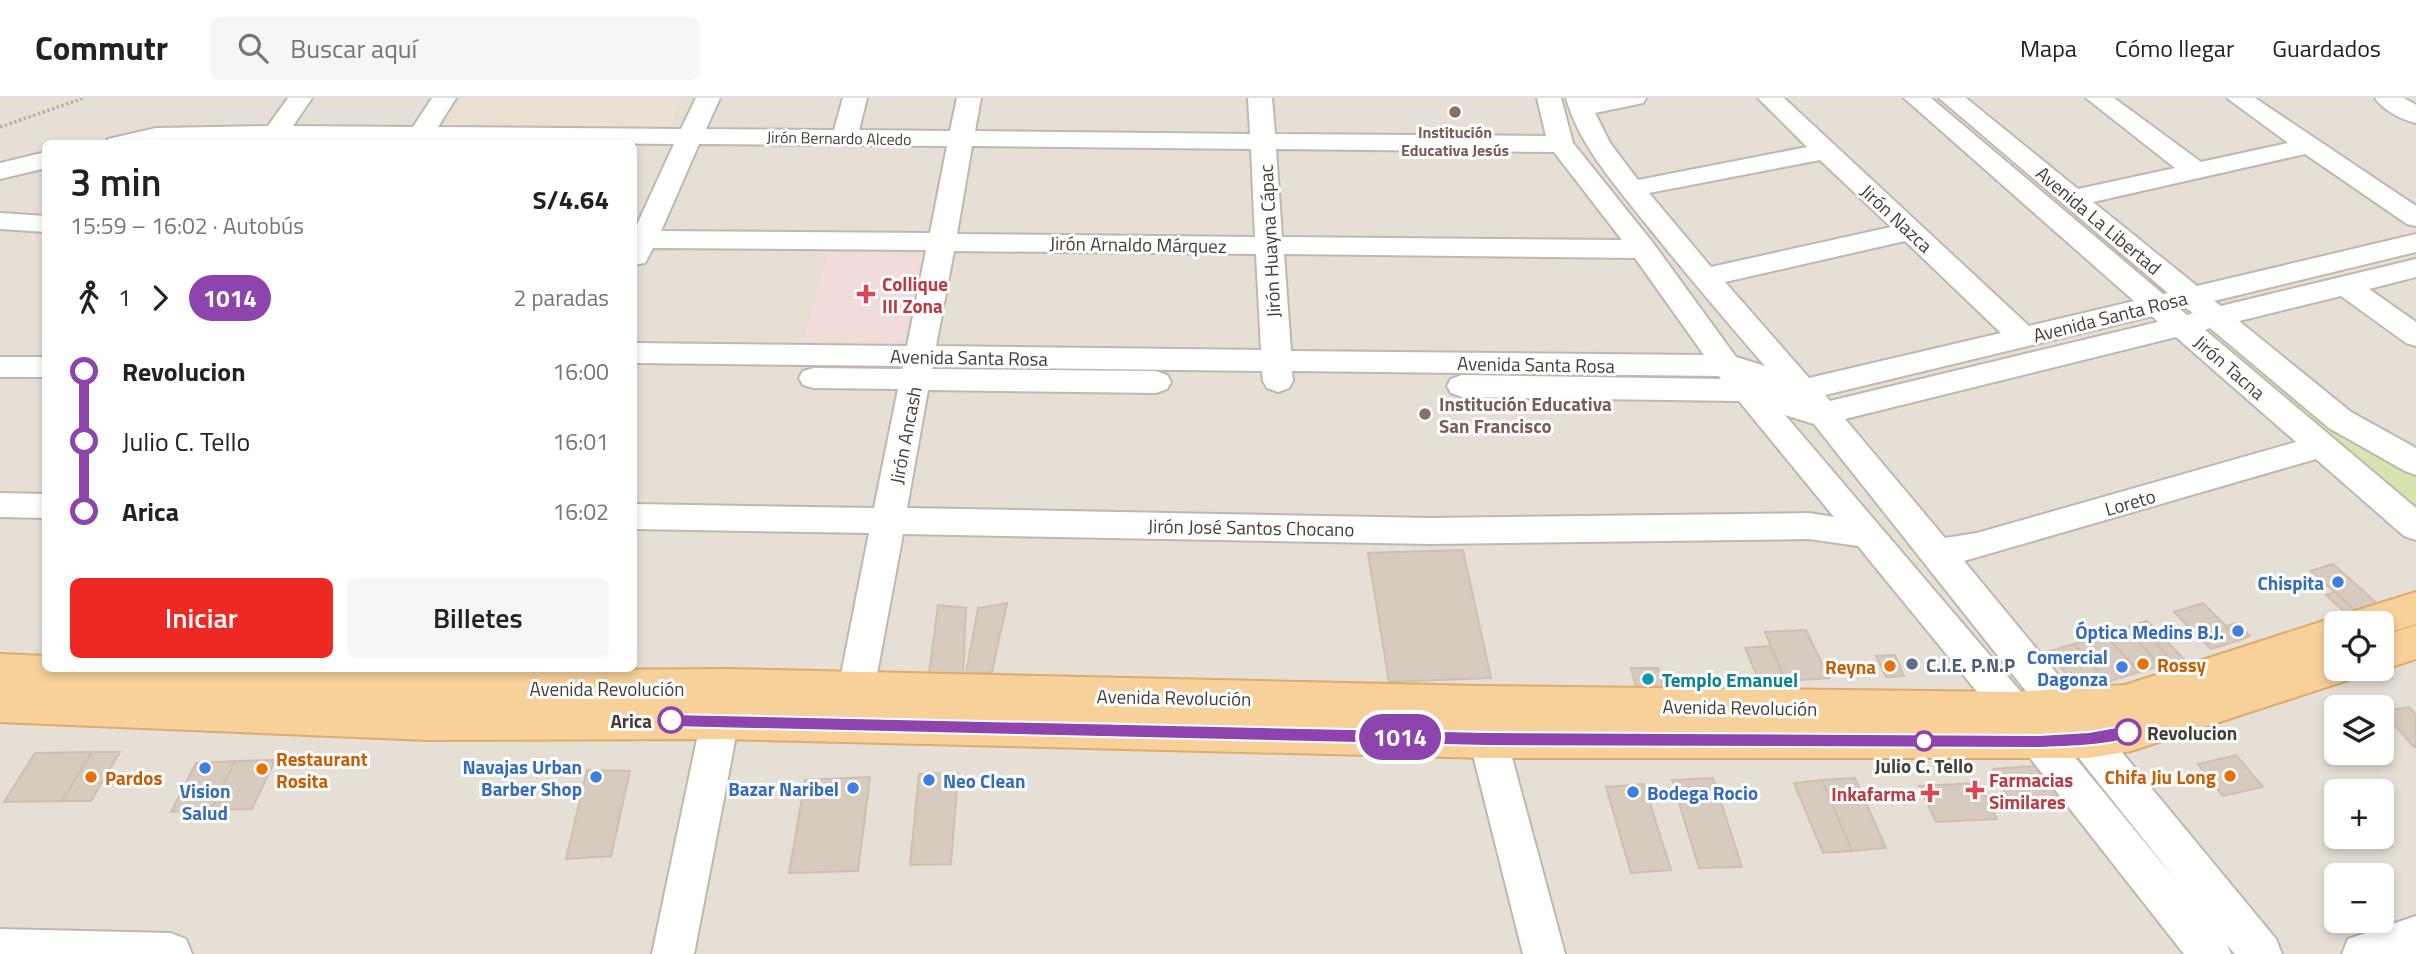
<!DOCTYPE html>
<html lang="es">
<meta charset="utf-8">
<style>
body{margin:0;font-family:"Titillium Web",sans-serif;background:#f6f6f6;color:#222;height:100vh;display:flex;flex-direction:column;font-size:26px;white-space:nowrap}
*{box-sizing:border-box;margin:0}
p{font-size:23px;color:#767676}
.icon{flex:none;width:38px;height:38px;fill:none;stroke:currentColor;stroke-width:2;stroke-linecap:round;stroke-linejoin:round}
.map{position:relative;flex:1;overflow:hidden}
.panel{position:absolute;left:42px;top:42px;width:595px;height:532px;display:flex;flex-direction:column;background:#fff;border-radius:10px;box-shadow:0 4px 10px #0003}
.panel>*{flex:none}
.badge{padding:0 14px;border-radius:23px;font-size:24px;line-height:46px}
.buttons{position:absolute;left:2324px;top:513px;display:grid;gap:14px}
.buttons a{display:grid;place-items:center;width:70px;height:70px;border-radius:10px;background:#fff;box-shadow:0 4px 10px #0003;font-size:35px}
.map>.badge{position:absolute;translate:-50% -50%;box-shadow:0 0 0 4px #fff}
.legs{display:flex;align-items:center;gap:10px;height:77px;padding:0 28px;font-size:23px}
.legs p{margin-inline-start:auto}
.summary{display:flex;align-items:center;justify-content:space-between;height:119px;padding:0 28px}
h1{font-size:38px;font-weight:600;line-height:52px}
.action{display:flex;gap:14px;margin-top:auto;padding:14px 28px}
.action a{flex:1;height:80px;border-radius:10px;background:#ee2823;color:#fff;font-size:28px;font-weight:600;line-height:80px;text-align:center}
.action a+a{background:#f6f6f6;color:#222}
ul{padding:0 28px;list-style:none}
li{display:flex;align-items:center;gap:24px;height:70px;font-size:26px}
li i{display:grid;place-items:center;width:10px;height:100%;margin:0 9px;background:currentColor}
li i::after{content:'';width:18px;height:18px;margin:-9px;border:5px solid;border-radius:50%;background:#fff}
li p{margin-inline-start:auto}
li:first-child i{background:linear-gradient(#0000 50%,currentColor 0)}
li:last-child i{background:linear-gradient(currentColor 50%,#0000 0)}
header{display:flex;align-items:center;gap:42px;box-sizing:border-box;height:98px;padding:0 35px;background:#fff;border-bottom:2px solid #e0e0e0}
header strong{font-size:33px}
nav{display:flex;gap:38px;margin-inline-start:auto;font-size:24px}
.search{width:490px;height:63px;background:#f6f6f6;display:flex;align-items:center;gap:18px;box-sizing:border-box;padding:0 24px;border-radius:10px;color:#767676;font-size:26px}
.map>svg:first-child{display:block}
</style>
<header>
<strong>Commutr</strong>
<div class="search"><svg class="icon" aria-label="search" viewBox="0 0 24 24"><circle cx="10" cy="10" r="6"/><path d="M15 15l6 6"/></svg>Buscar aquí</div>
<nav><a>Mapa</a><a>Cómo llegar</a><a>Guardados</a></nav>
</header>
<div class="map">
<svg width="2416" height="856" viewBox="0 0 2416 856">
<rect width="100%" height="100%" fill="#f3eee7"/>
<path fill="#e6dfd6" fill-rule="evenodd" d="M0,0H2416V856H0ZM46,46H634V570H46ZM2336,525H2382V570H2336ZM2336,609H2382V654H2336ZM2336,693H2382V738H2336ZM2336,777H2382V822H2336Z"/>
<path fill="#ebe1d2" d="M463,0H682L668,31L444,30Z"/>
<path fill="#f2dbdb" d="M827,155H923L907,237L896,244L804,243Z"/>
<path fill="#d4e5b2" d="M2220,231L2416,371V412L2202,235Z"/>
<g fill="#d7cbc0" stroke="#cebfb1" stroke-width="2">
<path d="M1463,452L1491,580L1389,584L1368,455Z"/>
<path d="M2333,466L2379,507L2357,514L2311,473Z"/>
<path d="M2335,494L2357,514L2348,517L2326,497Z"/>
<path d="M1007,505L992,574L966,575L978,510Z"/>
<path d="M2203,505L2240,542L2211,551L2174,514Z"/>
<path d="M938,507L966,510L963,576H929Z"/>
<path d="M2147,523L2184,561L2174,564L2137,526Z"/>
<path d="M2236,525L2250,538L2240,542L2226,528Z"/>
<path d="M2137,526L2174,564L2161,568L2125,530Z"/>
<path d="M2125,530L2161,568L2139,574L2105,537Z"/>
<path d="M1806,532L1829,580L1786,583L1765,534Z"/>
<path d="M2105,537L2139,574L2107,584L2074,546Z"/>
<path d="M2074,546L2107,584L2084,590L2075,586L2047,554Z"/>
<path d="M1770,548L1786,583L1760,585L1745,550Z"/>
<path d="M1895,557L1904,578L1886,579L1876,558Z"/>
<path d="M1631,570H1658L1665,593H1637Z"/>
<path d="M2409,609L2416,617V649H2414L2382,613Z"/>
<path d="M92,654L62,703L4,704L35,655Z"/>
<path d="M92,654H120L91,703H62Z"/>
<path d="M2236,657L2263,689L2223,698L2198,666Z"/>
<path d="M275,662L252,711L211,712L235,663Z"/>
<path d="M235,663L211,712L171,714L196,665Z"/>
<path d="M2046,667L2063,698L2009,702L1993,671Z"/>
<path d="M587,672L630,673L611,758L566,761Z"/>
<path d="M958,675L951,766L910,767L919,676Z"/>
<path d="M870,679L858,773L789,775L805,682Z"/>
<path d="M1713,680L1742,769L1699,770L1672,682Z"/>
<path d="M1855,680L1886,750L1852,753L1822,682Z"/>
<path d="M1822,682L1852,753L1823,755L1794,685Z"/>
<path d="M1979,685L1997,721L1936,724L1919,688Z"/>
<path d="M1644,686L1671,772L1631,775L1606,689Z"/>
</g>
<g fill="none" stroke-linecap="round" stroke-linejoin="round">
<defs>
<g id="minor">
<path d="M288,0H312L293,28L413,29L432,0H456L438,29L681,31L696,0H720L706,31L834,32L843,0H867L859,32L950,33L957,0H981L975,33L1250,36L1248,0H1272L1275,36L1546,38L1537,0H1561L1573,45L1653,145L1736,259L1765,268C1722,218 1682,171 1642,121C1612,83 1579,46 1566,0H1646L1643,5L1595,15L1610,45L1638,82L1807,49L1758,0H1784L2029,228L2134,203L1904,0H1931L2163,196L2168,195L1939,0H1966L2078,91L2175,70L2086,0H2114L2201,64L2288,45L2227,0H2255L2416,108V128L2407,126L2305,56L2093,104L2197,188L2416,136V154L2214,203L2221,208L2416,161V179L2369,191L2416,224V248L2406,245L2341,198L2239,223L2351,314L2416,350V377L2405,373L2329,330L2210,230L2205,232L2416,410V442L2404,438L2316,361L1964,463L2276,841L2282,856H2235L2227,847L2231,856H2184L2001,623L1858,448L1809,441L1431,446L903,436L874,592L869,603L856,608L843,603L838,592L869,435L634,431V406L874,410L898,291L814,290L803,287L799,280L803,273L814,270L902,271L903,268L634,265V245L907,248L926,152L653,150L645,165L634,167V133L674,46L275,42L105,46L108,41L156,30L268,28ZM699,46L947,48L930,135L661,133ZM972,48L1251,51L1255,139L957,136ZM1276,51L1554,54L1622,142L1282,139ZM1820,62L1891,129L1711,169L1649,95ZM1905,143L2001,235L1809,280L1725,184ZM954,153L1256,156L1261,252L936,248ZM1284,156L1635,160L1704,257L1291,253ZM2186,210L2193,215L2187,217L2180,211ZM2152,218L2158,224L1830,303L1825,297ZM2176,239L2296,344L1977,435L1945,440L1845,321ZM933,269L1262,273L1263,283L1267,290L1278,294L1289,290L1293,283L1292,273L1719,278L1721,281L1462,277L1451,281L1447,288L1451,295L1462,299L1739,303L1834,419L1809,415L1431,420L907,410L928,292L1156,295L1167,291L1171,284L1167,277L1156,273L932,271ZM1785,317L1814,326L2179,786L2027,601Z"/>
<path d="M2375,0H2404L2416,7V25C2402,22 2383,12 2375,0Z"/>
<path d="M46,54V70L0,81V65Z"/>
<path d="M0,115L46,118V134L0,131Z"/>
<rect x="0" y="259" width="46" height="20"/>
<path d="M0,395L46,396V420L0,419Z"/>
<path d="M720,606L733,611L739,622L694,856H652L701,622L707,611Z"/>
<path d="M1488,625L1501,629L1507,641L1565,856H1523L1469,641L1475,629Z"/>
<path d="M2416,818V856H2342L2348,841Z"/>
<path d="M0,831L171,835L186,841L192,856H0Z"/>
</g>
<g id="major">
<path d="M2416,494V526L2382,537V525H2336V570H2356L2351,581L2131,653L2089,660H1488L720,641L428,642L0,624V556L46,558V570H373L441,573L727,571L1479,588L2014,594L2125,587L2336,519L2349,524L2355,513Z"/>
<path d="M2416,527V561L2382,572L2377,570H2382V538Z"/>
</g>
</defs>
<use href="#minor" stroke="#c0b7ad" stroke-width="4"/>
<use href="#major" stroke="#ddac6b" stroke-width="4"/>
<path stroke="#beae9c" stroke-width="3.5" stroke-dasharray="2.5 2.5" stroke-linecap="butt" d="M0,29L84,0"/>
<use href="#minor" fill="#fff" fill-rule="evenodd"/>
<use href="#major" fill="#f8d19a" fill-rule="evenodd"/>
</g>
<path fill="#8e44ad" stroke="#fff" stroke-width="2" d="M671,616L1488,634L2039,637L2089,634L2128,627L2136,634C2127,649 2057,649 2039,650L1488,648L671,629L664,622Z"/>
<g fill="#8d6e63" stroke="#fff" stroke-width="2.5">
<circle cx="1455" cy="14" r="7"/>
<circle cx="1425" cy="316" r="7"/>
</g>
<g fill="#e0444e" stroke="#fff" stroke-width="2.5">
<path d="M862.5 185.5h7v7h7v7h-7v7h-7v-7h-7v-7h7z"/>
<path d="M1971.5 681.5h7v7h7v7h-7v7h-7v-7h-7v-7h7z"/>
<path d="M1926.5 684.5h7v7h7v7h-7v7h-7v-7h-7v-7h7z"/>
</g>
<g fill="#3f7fe0" stroke="#fff" stroke-width="2.5">
<circle cx="2338" cy="484" r="7"/>
<circle cx="2238" cy="533" r="7"/>
<circle cx="2122" cy="569" r="7"/>
<circle cx="205" cy="670" r="7"/>
<circle cx="596" cy="679" r="7"/>
<circle cx="929" cy="682" r="7"/>
<circle cx="853" cy="690" r="7"/>
<circle cx="1633" cy="694" r="7"/>
</g>
<circle fill="#5c6f8a" stroke="#fff" stroke-width="2.5" cx="1912" cy="566" r="7"/>
<g fill="#e8710a" stroke="#fff" stroke-width="2.5">
<circle cx="2143" cy="566" r="7"/>
<circle cx="1890" cy="568" r="7"/>
<circle cx="262" cy="671" r="7"/>
<circle cx="2230" cy="678" r="7"/>
<circle cx="91" cy="679" r="7"/>
</g>
<circle fill="#0f9aa8" stroke="#fff" stroke-width="2.5" cx="1648" cy="581" r="7"/>
<g fill="#fff" stroke="#8e44ad" stroke-width="3.5">
<circle cx="671" cy="622" r="12"/>
<circle cx="2128" cy="634" r="12"/>
<circle cx="1924" cy="643" r="9"/>
</g>
<g text-anchor="middle" dominant-baseline="central" stroke-width="6" stroke-linejoin="round" paint-order="stroke">
<g font-size="16" font-weight="bold" fill="#785e54" stroke="#fff">
<text x="1455" y="34">Institución<tspan x="1455" dy="18">Educativa Jesús</tspan></text>
</g>
<g font-size="16" fill="#453e36" stroke="#fff">
<text transform="translate(839 40) rotate(1)">Jirón Bernardo Alcedo</text>
</g>
<g font-size="19" fill="#453e36" stroke="#fff">
<text transform="translate(1897 120) rotate(43)">Jirón Nazca</text>
<text transform="translate(2099 122) rotate(40)">Avenida La Libertad</text>
<text transform="translate(1269 143) rotate(-93)">Jirón Huayna Cápac</text>
<text transform="translate(1138 146) rotate(1)">Jirón Arnaldo Márquez</text>
<text transform="translate(2110 218) rotate(-14)">Avenida Santa Rosa</text>
<text transform="translate(969 259) rotate(1)">Avenida Santa Rosa</text>
<text transform="translate(1536 266) rotate(1)">Avenida Santa Rosa</text>
<text transform="translate(2230 269) rotate(41)">Jirón Tacna</text>
<text transform="translate(905 337) rotate(-79)">Jirón Ancash</text>
<text transform="translate(2130 404) rotate(-16)">Loreto</text>
<text transform="translate(1251 429) rotate(1)">Jirón José Santos Chocano</text>
<text x="607" y="590">Avenida Revolución</text>
<text transform="translate(1174 599) rotate(1)">Avenida Revolución</text>
<text transform="translate(1740 609) rotate(1)">Avenida Revolución</text>
</g>
<g font-size="19" font-weight="bold" fill="#be3a42" stroke="#fff" text-anchor="start">
<text x="882" y="185">Collique<tspan x="882" dy="22">III Zona</tspan></text>
<text x="1989" y="681">Farmacias<tspan x="1989" dy="22">Similares</tspan></text>
<text x="1916" y="695" text-anchor="end">Inkafarma</text>
</g>
<g font-size="19" font-weight="bold" fill="#785e54" stroke="#fff" text-anchor="start">
<text x="1439" y="305">Institución Educativa<tspan x="1439" dy="22">San Francisco</tspan></text>
</g>
<g font-size="19" font-weight="bold" fill="#366cbe" stroke="#fff" text-anchor="end">
<text x="2324" y="484">Chispita</text>
<text x="2224" y="533">Óptica Medins B.J.</text>
<text x="2108" y="558">Comercial<tspan x="2108" dy="22">Dagonza</tspan></text>
<text x="582" y="668">Navajas Urban<tspan x="582" dy="22">Barber Shop</tspan></text>
<text x="943" y="682" text-anchor="start">Neo Clean</text>
<text x="839" y="690">Bazar Naribel</text>
<text x="205" y="692" text-anchor="middle">Vision<tspan x="205" dy="22">Salud</tspan></text>
<text x="1647" y="694" text-anchor="start">Bodega Rocio</text>
</g>
<g font-size="19" font-weight="bold" fill="#4e5e75" stroke="#fff" text-anchor="start">
<text x="1926" y="566">C.I.E. P.N.P</text>
</g>
<g font-size="19" font-weight="bold" fill="#c56008" stroke="#fff" text-anchor="start">
<text x="2157" y="566">Rossy</text>
<text x="1876" y="568" text-anchor="end">Reyna</text>
<text x="276" y="660">Restaurant<tspan x="276" dy="22">Rosita</tspan></text>
<text x="2216" y="678" text-anchor="end">Chifa Jiu Long</text>
<text x="105" y="679">Pardos</text>
</g>
<g font-size="19" font-weight="bold" fill="#0d838f" stroke="#fff" text-anchor="start">
<text x="1662" y="581">Templo Emanuel</text>
</g>
<g font-size="19" font-weight="bold" fill="#453e36" stroke="#fff" text-anchor="end">
<text x="652" y="622">Arica</text>
<text x="2147" y="634" text-anchor="start">Revolucion</text>
<text x="1924" y="667" text-anchor="middle">Julio C. Tello</text>
</g>
</g>
</svg>
<div class="buttons">
<a><svg class="icon" aria-label="locate" viewBox="0 0 24 24"><circle cx="12" cy="12" r="6"/><path d="M12 2v4M12 18v4M2 12h4M18 12h4"/></svg></a>
<a><svg class="icon" aria-label="layers" viewBox="0 0 24 24"><path d="M12 4l9 5-9 5-9-5zM3 14l9 5 9-5"/></svg></a>
<a>+</a>
<a>−</a>
</div>
<b class="badge" style="left:1400px;top:639px;background:#8e44ad;color:#fff">1014</b>
<section class="panel">
<div class="summary"><div><h1>3 min</h1><p>15:59 – 16:02 · Autobús</p></div><b>S/4.64</b></div>
<div class="legs"><svg class="icon" aria-label="walk" viewBox="0 0 24 24"><circle cx="13" cy="4" r="2"/><path d="M13 8l-2 6 4 7M11 14l-3 7M7 12l3-4h3l4 4"/></svg>1<svg class="icon" aria-label="forward" viewBox="0 0 24 24"><path d="M9 5l7 7-7 7"/></svg><b class="badge" style="background:#8e44ad;color:#fff">1014</b><p>2 paradas</p></div>
<ul>
<li><i style="color:#8e44ad"></i><b>Revolucion</b><p>16:00</p></li>
<li><i style="color:#8e44ad"></i><span>Julio C. Tello</span><p>16:01</p></li>
<li><i style="color:#8e44ad"></i><b>Arica</b><p>16:02</p></li>
</ul>
<div class="action"><a>Iniciar</a><a>Billetes</a></div>
</section>
</div>
